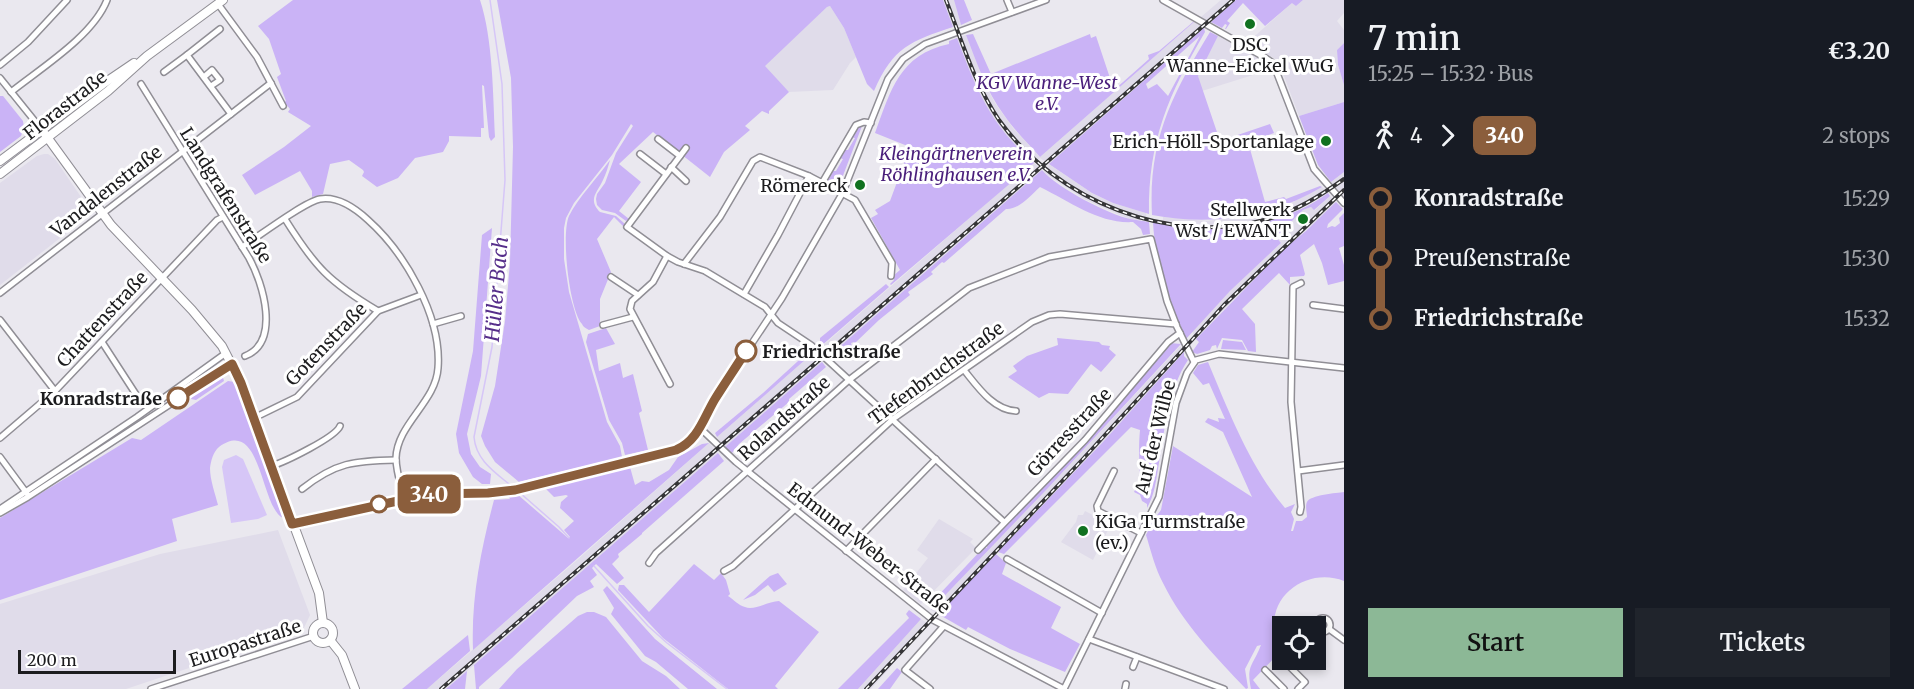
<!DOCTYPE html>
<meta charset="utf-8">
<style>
body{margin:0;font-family:Merriweather,serif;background:#20242c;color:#f1f3f6;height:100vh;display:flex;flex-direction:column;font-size:22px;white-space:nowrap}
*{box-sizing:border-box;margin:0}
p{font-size:20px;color:#9ea1a6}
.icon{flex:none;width:33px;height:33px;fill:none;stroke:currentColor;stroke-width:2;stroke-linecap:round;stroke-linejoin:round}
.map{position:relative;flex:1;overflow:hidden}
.panel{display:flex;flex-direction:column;background:#171b24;width:570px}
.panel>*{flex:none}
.badge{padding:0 12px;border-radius:9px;font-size:21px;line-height:39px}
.buttons{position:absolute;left:1272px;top:616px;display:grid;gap:12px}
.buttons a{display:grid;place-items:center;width:54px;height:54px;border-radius:0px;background:#171b24;box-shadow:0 3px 9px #0003;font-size:30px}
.scale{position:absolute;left:18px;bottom:15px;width:158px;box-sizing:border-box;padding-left:6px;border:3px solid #1c1c1e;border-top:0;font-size:16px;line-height:21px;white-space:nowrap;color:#1c1c1e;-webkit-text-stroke:4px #fff;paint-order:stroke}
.map>.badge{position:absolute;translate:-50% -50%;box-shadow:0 0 0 3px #fff}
.legs{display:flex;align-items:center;gap:9px;height:66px;padding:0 24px;font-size:20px}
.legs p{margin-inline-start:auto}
.head{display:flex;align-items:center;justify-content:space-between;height:102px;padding:0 24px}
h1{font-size:33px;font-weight:600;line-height:45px}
.cta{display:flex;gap:12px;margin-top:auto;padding:12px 24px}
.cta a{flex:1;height:69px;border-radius:0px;background:#8cb896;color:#111;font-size:24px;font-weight:600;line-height:69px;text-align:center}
.cta a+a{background:#20242c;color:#f1f3f6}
ul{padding:0 24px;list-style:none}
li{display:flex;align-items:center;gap:21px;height:60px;font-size:22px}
li i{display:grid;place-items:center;width:9px;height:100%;margin:0 8px;background:currentColor}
li i::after{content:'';width:15px;height:15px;margin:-8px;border:4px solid;border-radius:50%;background:#171b24}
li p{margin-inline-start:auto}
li:first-child i{background:linear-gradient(#0000 50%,currentColor 0)}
li:last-child i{background:linear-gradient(currentColor 50%,#0000 0)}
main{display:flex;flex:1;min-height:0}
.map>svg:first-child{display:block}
</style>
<main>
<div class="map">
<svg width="1344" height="689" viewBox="0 0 1344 689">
<rect width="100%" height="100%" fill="#eae8ef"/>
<g fill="#e0dcea">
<path d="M943,0H954L961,25L953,27Z"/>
<path d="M1221,0H1236L1210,23L1201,17Z"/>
<path d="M1303,0H1344V13L1337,21L1344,30V43L1337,50L1338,65L1344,85V102L1299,116L1281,68L1275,59L1248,42L1293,2L1296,6Z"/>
<path d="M830,6L844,28L856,57L850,63L833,90L789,92L764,66L827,7Z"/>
<path d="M1194,22L1204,28L1049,164L1040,158L1034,163L1042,170L828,357L820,348L1033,163L1012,142L989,112L977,90L957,38L966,35L985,84L995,103L1013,128L1040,157Z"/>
<path d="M1218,36L1263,61L1272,69L1202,91L1198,76Z"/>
<path d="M44,154H48L55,159L92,213L0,285V183L37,156Z"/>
<path d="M1050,165L1092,193L1113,203L1146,213L1147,221L1129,219L1086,200L1046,174L1043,171Z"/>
<path d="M1344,172V194L1343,195L1331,182Z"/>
<path d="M1322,187L1328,193L1322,197L1284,216L1259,224L1211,229L1163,225V217L1207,221L1254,215L1293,202Z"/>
<path d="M1330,196L1336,202L1324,215L1285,248L1197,337L1194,335L1192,331L1230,291L1281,243L1276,237L1303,210L1311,207L1315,210Z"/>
<path d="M1180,346L1184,352L1103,442L938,614L931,610L1048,488Z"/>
<path d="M813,353L822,362L725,447L717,437Z"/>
<path d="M709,443L718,453L546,604L446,689H427L576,561Z"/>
<path d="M1085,511L1111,524L1093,560L1061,542L1076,522L1078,515H1083Z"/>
<path d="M939,519L973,539L970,542L976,548L921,604L903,590L928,558L917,550Z"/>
<path d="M278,530L310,615L303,630L126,689H0V604L160,554Z"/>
<path d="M921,619L928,624L871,689H858Z"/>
</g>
<g fill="#cab3f6" fill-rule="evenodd">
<path d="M293,0H480C493,39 493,96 495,137L491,141L489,137L484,86L482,85L484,128H481V137L449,136V141L443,152L415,158L398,178L377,187L362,176L364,172L363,170L349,160L330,164L323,194L312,197V191L300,171L255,195L242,175L284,147L311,126L288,112L290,109L284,102L286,101L277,77L281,74L269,39L258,26Z"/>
<path d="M497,0H943L953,27C911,41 893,47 874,91L867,84L844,28L830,6L827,7L765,66L789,92L769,111V114L762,111L745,126L750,130L724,152L710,177L653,132L619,164L641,182L619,211L629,219L626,221L615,213L602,210L597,205L596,199L597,194L605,183L616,153L633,126L631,124L612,155L574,203L566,218L564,228V259L569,292L607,422L620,446L622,457L519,482L495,462L485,446L481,436L495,386L505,321L510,262L513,147L511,78Z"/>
<path d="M954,0H964L972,20L961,25Z"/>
<path d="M1236,0H1303L1296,6L1292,3L1265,26L1243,3L1227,21L1230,23L1226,29H1225L1227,25L1225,24L1222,28L1211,22Z"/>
<path d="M1193,22H1194L1040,157C1028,143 1015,131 1004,115C986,91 977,63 966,35L973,34L991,74L1090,34L1091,38L1096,36L1114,90L1149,59L1148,55L1159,51Z"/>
<path d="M1204,28L1205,32C1169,94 1148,140 1149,214L1113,203L1092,193L1049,164ZM1200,36L1168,96L1157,84L1148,89L1146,84Z"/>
<path d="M1210,32L1218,36L1198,76L1220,141L1270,124L1274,133L1248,142L1265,202L1284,197L1286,199L1320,186L1322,187C1270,218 1211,226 1152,215C1148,139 1173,93 1210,32Z"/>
<path d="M957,38C977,91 990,124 1034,163L891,285L890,284L894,280L893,276L900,270L871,218L878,214L875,210L890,201L910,147L875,133C891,90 899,55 949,44V41Z"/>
<path d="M1344,43V85L1338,65L1337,50Z"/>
<path d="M0,96H3L23,121L24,128L21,136L0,152Z"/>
<path d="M1344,102V172L1331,182L1318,165L1299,116Z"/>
<path d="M858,125L862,126L839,186L836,187L826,179L831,171H836L843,159L839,158L843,150H848L855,138L851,137Z"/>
<path d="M610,160C608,167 606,174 603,180C598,192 587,199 600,212L616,216L625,224L623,226L614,217L597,239L611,272L600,299V326L589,330C586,328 583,327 582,324C569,309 561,234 569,216C578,198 598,177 610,160Z"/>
<path d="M1042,170C1057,188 1108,214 1130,219C1136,220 1143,221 1149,222L1150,234L1143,235L1141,229L1133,222C1099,224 1071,202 1040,187C1031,195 1019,210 1006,209L944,263L942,262L931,272L933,274L908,292L910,295L879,320L855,343L854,342L851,343L852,346L837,360L835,361L828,357Z"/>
<path d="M1328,193L1330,196L1314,210L1311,207L1303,210L1276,237L1281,243L1230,291L1186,339C1168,304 1155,261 1153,222C1211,234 1278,230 1328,193Z"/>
<path d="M1336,202L1343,209L1328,224L1327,228L1332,226L1335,227L1340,223L1339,218L1344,213V246L1339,248L1344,265V281L1328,285L1322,263L1314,244L1300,255L1305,274L1304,276L1290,277V285L1279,273L1242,309L1255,324L1256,352L1248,351L1242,340L1222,338L1217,349L1216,345L1212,346L1210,350L1197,354L1192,352L1199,342L1196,339L1285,248L1306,231Z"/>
<path d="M492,228L481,376L467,434L471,454L480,467L491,474L490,484H482L473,477L459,453L456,434L473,351L482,235Z"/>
<path d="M886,284L889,287L820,347V338Z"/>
<path d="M606,328L615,344L596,350L599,371L620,363L623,378L633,374L642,411L639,413L648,450L625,455L622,443L609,420L586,342L588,334Z"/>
<path d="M1057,338L1099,342L1102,345L1110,346L1109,349L1116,355L1101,372L1091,364L1068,394L1049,393L1039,398L1008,377L1017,371L1013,366L1027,356L1058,345Z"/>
<path d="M1223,340L1242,342L1246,350L1221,349Z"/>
<path d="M1170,343L1181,344L1048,488L931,610V603L984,547L987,548V544L1088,441Z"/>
<path d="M809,351L813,353L717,437L715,433L763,393Z"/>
<path d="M1184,352V356L1188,360C1168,390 1165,428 1159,463C1156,480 1155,494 1147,508V504L1142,501L1140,495L1134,492L1137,486L1140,487C1140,467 1138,450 1140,430L1131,427L1004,554L998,552L1103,442Z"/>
<path d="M822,362L826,367L789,399V402L739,444L732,453L725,447Z"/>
<path d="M1208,362C1229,412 1250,467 1285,508L1295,504L1291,512L1294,519L1291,531H1293L1296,521H1302L1307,517C1307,513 1305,506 1307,502C1310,495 1337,493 1344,492V581C1312,568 1272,590 1274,628C1275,637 1280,646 1282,655L1279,653L1253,680L1260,689H1251C1246,665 1253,666 1261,645L1257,646L1245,669L1248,688L1246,689C1215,656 1183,624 1163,583C1155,568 1151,551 1146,535L1154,519L1161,510L1173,446L1252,497L1223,432L1205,422L1208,418L1219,422L1218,418L1225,419L1209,383L1203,385L1193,373L1198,365Z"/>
<path d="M222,374L224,381L196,400L191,399L195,391Z"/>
<path d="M228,381L235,382L283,518C260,507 262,416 219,447C213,452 211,461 210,468C210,480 215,493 218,505L172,519L177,541L0,600V518L132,438L141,440Z"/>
<path d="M709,443L473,650C471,598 481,549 494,500L510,499L508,496L517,494L568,538L570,537L564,530L574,521L560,508L561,502L568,496L566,495L554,497L546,489L630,467L635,485L642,481L649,482L669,470L678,457L702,444Z"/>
<path d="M718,453L724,461L642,533V534L618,554L619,557L612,564L624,578L617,584L596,564L592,568L597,575L590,581L594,587L577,596L512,658L479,687V689H476L474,665Z"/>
<path d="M996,554L1006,563L1002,574L1061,607L1051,628L1080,644L1065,672L1010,649L968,627L966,630L938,614Z"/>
<path d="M694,564L714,580L721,573L726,580L730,594L728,596C733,599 739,606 745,607C754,611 769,601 779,601L819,632L775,686L778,689H728L663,638L618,590L619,585H624L649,612Z"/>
<path d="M778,573L787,584L774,592L768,585L755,595L743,600L770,576Z"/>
<path d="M607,586L655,639L717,689H688L656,662L645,656L611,614L614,608L603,590Z"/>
<path d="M909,610L921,619L858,689H838L909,618L906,614Z"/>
<path d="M587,612H594L606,617L642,661L666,676L680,689H499L517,669L578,616Z"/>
<path d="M468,635L470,651L427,689H402Z"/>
<path d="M897,668L902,672L890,689H878Z"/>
<path d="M467,671L465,689H446Z"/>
</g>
<path fill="#d6c6f7" d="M236,455L243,459L267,515L258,519L231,523L222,467L224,460Z"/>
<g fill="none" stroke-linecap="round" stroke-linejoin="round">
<g stroke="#d6c6f7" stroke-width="1.5">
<path d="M490,0L502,84L505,180L492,347L474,437C476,462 498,474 515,489"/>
<path d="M519,492L559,527L569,538"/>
<path d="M594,566L648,626L667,643L727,689"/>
</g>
<defs>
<g id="street">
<path d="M1007,0L1012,12"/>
<path d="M1163,0L1264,57L1273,63L1314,169L1344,203"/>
<path d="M218,4L257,57L283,106"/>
<path d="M220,29L187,55L231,114"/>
<path d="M0,65L28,42L67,0"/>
<path d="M164,72L187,55"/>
<path d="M204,77L212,70L220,80L211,86"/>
<path d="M0,78L42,130"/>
<path d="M141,84L249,258C263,283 281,342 245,356"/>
<path d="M11,92C41,68 93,36 107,0"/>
<path d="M658,139L680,156"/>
<path d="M686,148L627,227L667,256L678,262L705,271L765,307L778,323L811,345L1004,522"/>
<path d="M640,154L666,174"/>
<path d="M671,167L686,181"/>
<path d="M822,183L856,125L864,122L871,123"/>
<path d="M285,219C315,267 329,282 378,311"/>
<path d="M242,247C259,236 304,202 320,199C338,196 355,208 368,220C405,253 442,317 438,368C436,402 397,424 396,458C396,471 401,486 404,498"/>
<path d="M667,256L653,282L632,301L630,309L670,384"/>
<path d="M684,264L720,217L753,161L760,157L809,176L855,200L892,263L891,276"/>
<path d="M611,277L638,295"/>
<path d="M0,293L271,83"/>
<path d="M744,294L778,235L809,176"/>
<path d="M1313,305L1344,309"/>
<path d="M0,320L55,391"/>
<path d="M433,324L461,316"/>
<path d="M603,325L633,317"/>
<path d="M102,342L137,396"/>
<path d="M964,370C977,386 993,410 1016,411"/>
<path d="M254,418L297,397L378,311L421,295"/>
<path d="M700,428L736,462L933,620L1064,689"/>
<path d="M0,438L55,391L217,220L223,217"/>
<path d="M0,457L28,495"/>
<path d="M271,466C285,462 336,437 340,426"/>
<path d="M1114,471L1097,506L1098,511L1141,533"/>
<path d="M1298,471L1344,465"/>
<path d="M302,489C336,462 354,461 396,460"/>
<path d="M0,509L137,417L226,353"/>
<path d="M1300,512L1301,507L1291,402L1293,287L1301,283"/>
<path d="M0,513L28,497L232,364"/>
<path d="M292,524L430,494L488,493L515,490L669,452L686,446L697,433L713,402L782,298L842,194L888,79L903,59L925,44L1046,0"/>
<path d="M978,550L1085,440L1168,342L1180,333"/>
<path d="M846,551L936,459"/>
<path d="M1007,559L1102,613"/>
<path d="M649,563L656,553L849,380L969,288L1049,257L1151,239L1167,301L1177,327L1194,362"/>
<path d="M724,571L733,566L893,419L1032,322L1049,315L1060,314L1176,324"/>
<circle cx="1323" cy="625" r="7"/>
<path d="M1329,629L1344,640"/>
<path d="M1089,639L1224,689"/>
<path d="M1283,660L1305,682L1298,689"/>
<path d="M1133,667L1137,657"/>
<path d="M1265,670L1284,689"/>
<path d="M151,689L314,636"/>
<path d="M930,689L905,670L943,627"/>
<path d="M1064,689L1159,497L1176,403L1187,373L1196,360L1219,354L1344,368"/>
<path d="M1125,689L1126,684"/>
</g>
<g id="secondary">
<path d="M42,130L111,225L192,310L222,346L241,383L319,593L323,623"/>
<path d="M0,161L103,84L134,63"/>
<path d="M0,174L108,91L147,56L223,0"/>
<circle cx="323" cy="633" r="10"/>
<path d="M330,640L342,655L355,689"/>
</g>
</defs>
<use href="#street" stroke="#908e95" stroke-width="8"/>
<use href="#secondary" stroke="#908e95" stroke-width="10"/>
<use href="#street" stroke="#fff" stroke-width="5"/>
<use href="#secondary" stroke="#fff" stroke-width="8"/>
<defs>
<g id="rail">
<path d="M946,0C962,41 974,83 999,120C1057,201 1170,247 1268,219C1296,211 1320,196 1344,179"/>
<path d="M441,689L1233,0"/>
<path d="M866,689L1082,460L1224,305L1344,190"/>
</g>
</defs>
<use href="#rail" stroke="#353537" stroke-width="4"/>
<use href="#rail" stroke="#fff" stroke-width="1.5" stroke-dasharray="4.5" stroke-linecap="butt"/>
</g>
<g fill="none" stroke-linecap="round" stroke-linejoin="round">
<defs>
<path id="line-1" d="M178,398L232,364L241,383L292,524L430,494L488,493L515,490L676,450C698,441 704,417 715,399C725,383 736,367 746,351"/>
</defs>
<use href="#line-1" stroke="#fff" stroke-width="14"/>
<use href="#line-1" stroke="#8b5e3c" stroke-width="9"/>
</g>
<g fill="#107120" stroke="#fff" stroke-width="2">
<circle cx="1250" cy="24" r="6"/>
<circle cx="1326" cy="141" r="6"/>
<circle cx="860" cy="185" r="6"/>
<circle cx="1303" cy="219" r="6"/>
<circle cx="1083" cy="531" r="6"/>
</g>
<g fill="#fff" stroke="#8b5e3c" stroke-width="3">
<circle cx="746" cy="351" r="10"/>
<circle cx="178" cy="398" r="10"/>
<circle cx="379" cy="504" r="8"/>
</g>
<g text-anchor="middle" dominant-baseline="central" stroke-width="6" stroke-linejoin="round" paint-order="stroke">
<g font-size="18" fill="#1c1c1e" stroke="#fff" text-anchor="end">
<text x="1250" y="44" text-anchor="middle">DSC<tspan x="1250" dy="21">Wanne-Eickel WuG</tspan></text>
<text x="1314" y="141">Erich-Höll-Sportanlage</text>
<text x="848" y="185">Römereck</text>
<text x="1291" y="209">Stellwerk<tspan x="1291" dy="21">Wst / EWANT</tspan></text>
<text x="1095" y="521" text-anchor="start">KiGa Turmstraße<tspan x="1095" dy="21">(ev.)</tspan></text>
</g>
<g font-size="18" font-style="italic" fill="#4a1f7b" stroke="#fff">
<text x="1047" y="82">KGV Wanne-West<tspan x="1047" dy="21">e.V.</tspan></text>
<text x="956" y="153">Kleingärtnerverein<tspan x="956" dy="21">Röhlinghausen e.V.</tspan></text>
</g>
<g font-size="18" fill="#1c1c1e" stroke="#fff">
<text transform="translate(65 105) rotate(-38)">Florastraße</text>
<text transform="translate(106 191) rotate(-38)">Vandalenstraße</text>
<text transform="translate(226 195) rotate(58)">Landgrafenstraße</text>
<text transform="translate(102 319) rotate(-47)">Chattenstraße</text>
<text transform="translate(326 344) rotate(-46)">Gotenstraße</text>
<text transform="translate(936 373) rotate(-36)">Tiefenbruchstraße</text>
<text transform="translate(784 418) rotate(-42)">Rolandstraße</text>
<text transform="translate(1069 432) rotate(-47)">Görresstraße</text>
<text transform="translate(1155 437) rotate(-76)">Auf der Wilbe</text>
<text transform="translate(869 548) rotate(38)">Edmund-Weber-Straße</text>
<text transform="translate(245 643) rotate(-18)">Europastraße</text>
</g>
<g font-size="18" font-weight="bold" fill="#1c1c1e" stroke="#fff" text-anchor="start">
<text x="762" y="351">Friedrichstraße</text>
<text x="162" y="398" text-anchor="end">Konradstraße</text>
</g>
<g font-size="20" font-style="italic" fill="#562e8a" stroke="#fff">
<text transform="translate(496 289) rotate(-85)">Hüller Bach</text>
</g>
</g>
</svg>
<div class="buttons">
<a><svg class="icon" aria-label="locate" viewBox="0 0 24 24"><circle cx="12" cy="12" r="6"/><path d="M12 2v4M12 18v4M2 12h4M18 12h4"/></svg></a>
</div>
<div class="scale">200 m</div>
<b class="badge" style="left:429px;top:494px;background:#8b5e3c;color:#fff">340</b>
</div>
<section class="panel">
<div class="head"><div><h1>7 min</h1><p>15:25 – 15:32 · Bus</p></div><b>€3.20</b></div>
<div class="legs"><svg class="icon" aria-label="walk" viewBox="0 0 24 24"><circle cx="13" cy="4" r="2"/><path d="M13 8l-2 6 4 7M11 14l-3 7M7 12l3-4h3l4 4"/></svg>4<svg class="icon" aria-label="forward" viewBox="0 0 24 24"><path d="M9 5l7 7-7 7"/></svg><b class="badge" style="background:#8b5e3c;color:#fff">340</b><p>2 stops</p></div>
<ul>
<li><i style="color:#8b5e3c"></i><b>Konradstraße</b><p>15:29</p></li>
<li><i style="color:#8b5e3c"></i><span>Preußenstraße</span><p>15:30</p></li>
<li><i style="color:#8b5e3c"></i><b>Friedrichstraße</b><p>15:32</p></li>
</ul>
<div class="cta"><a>Start</a><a>Tickets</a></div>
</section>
</main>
